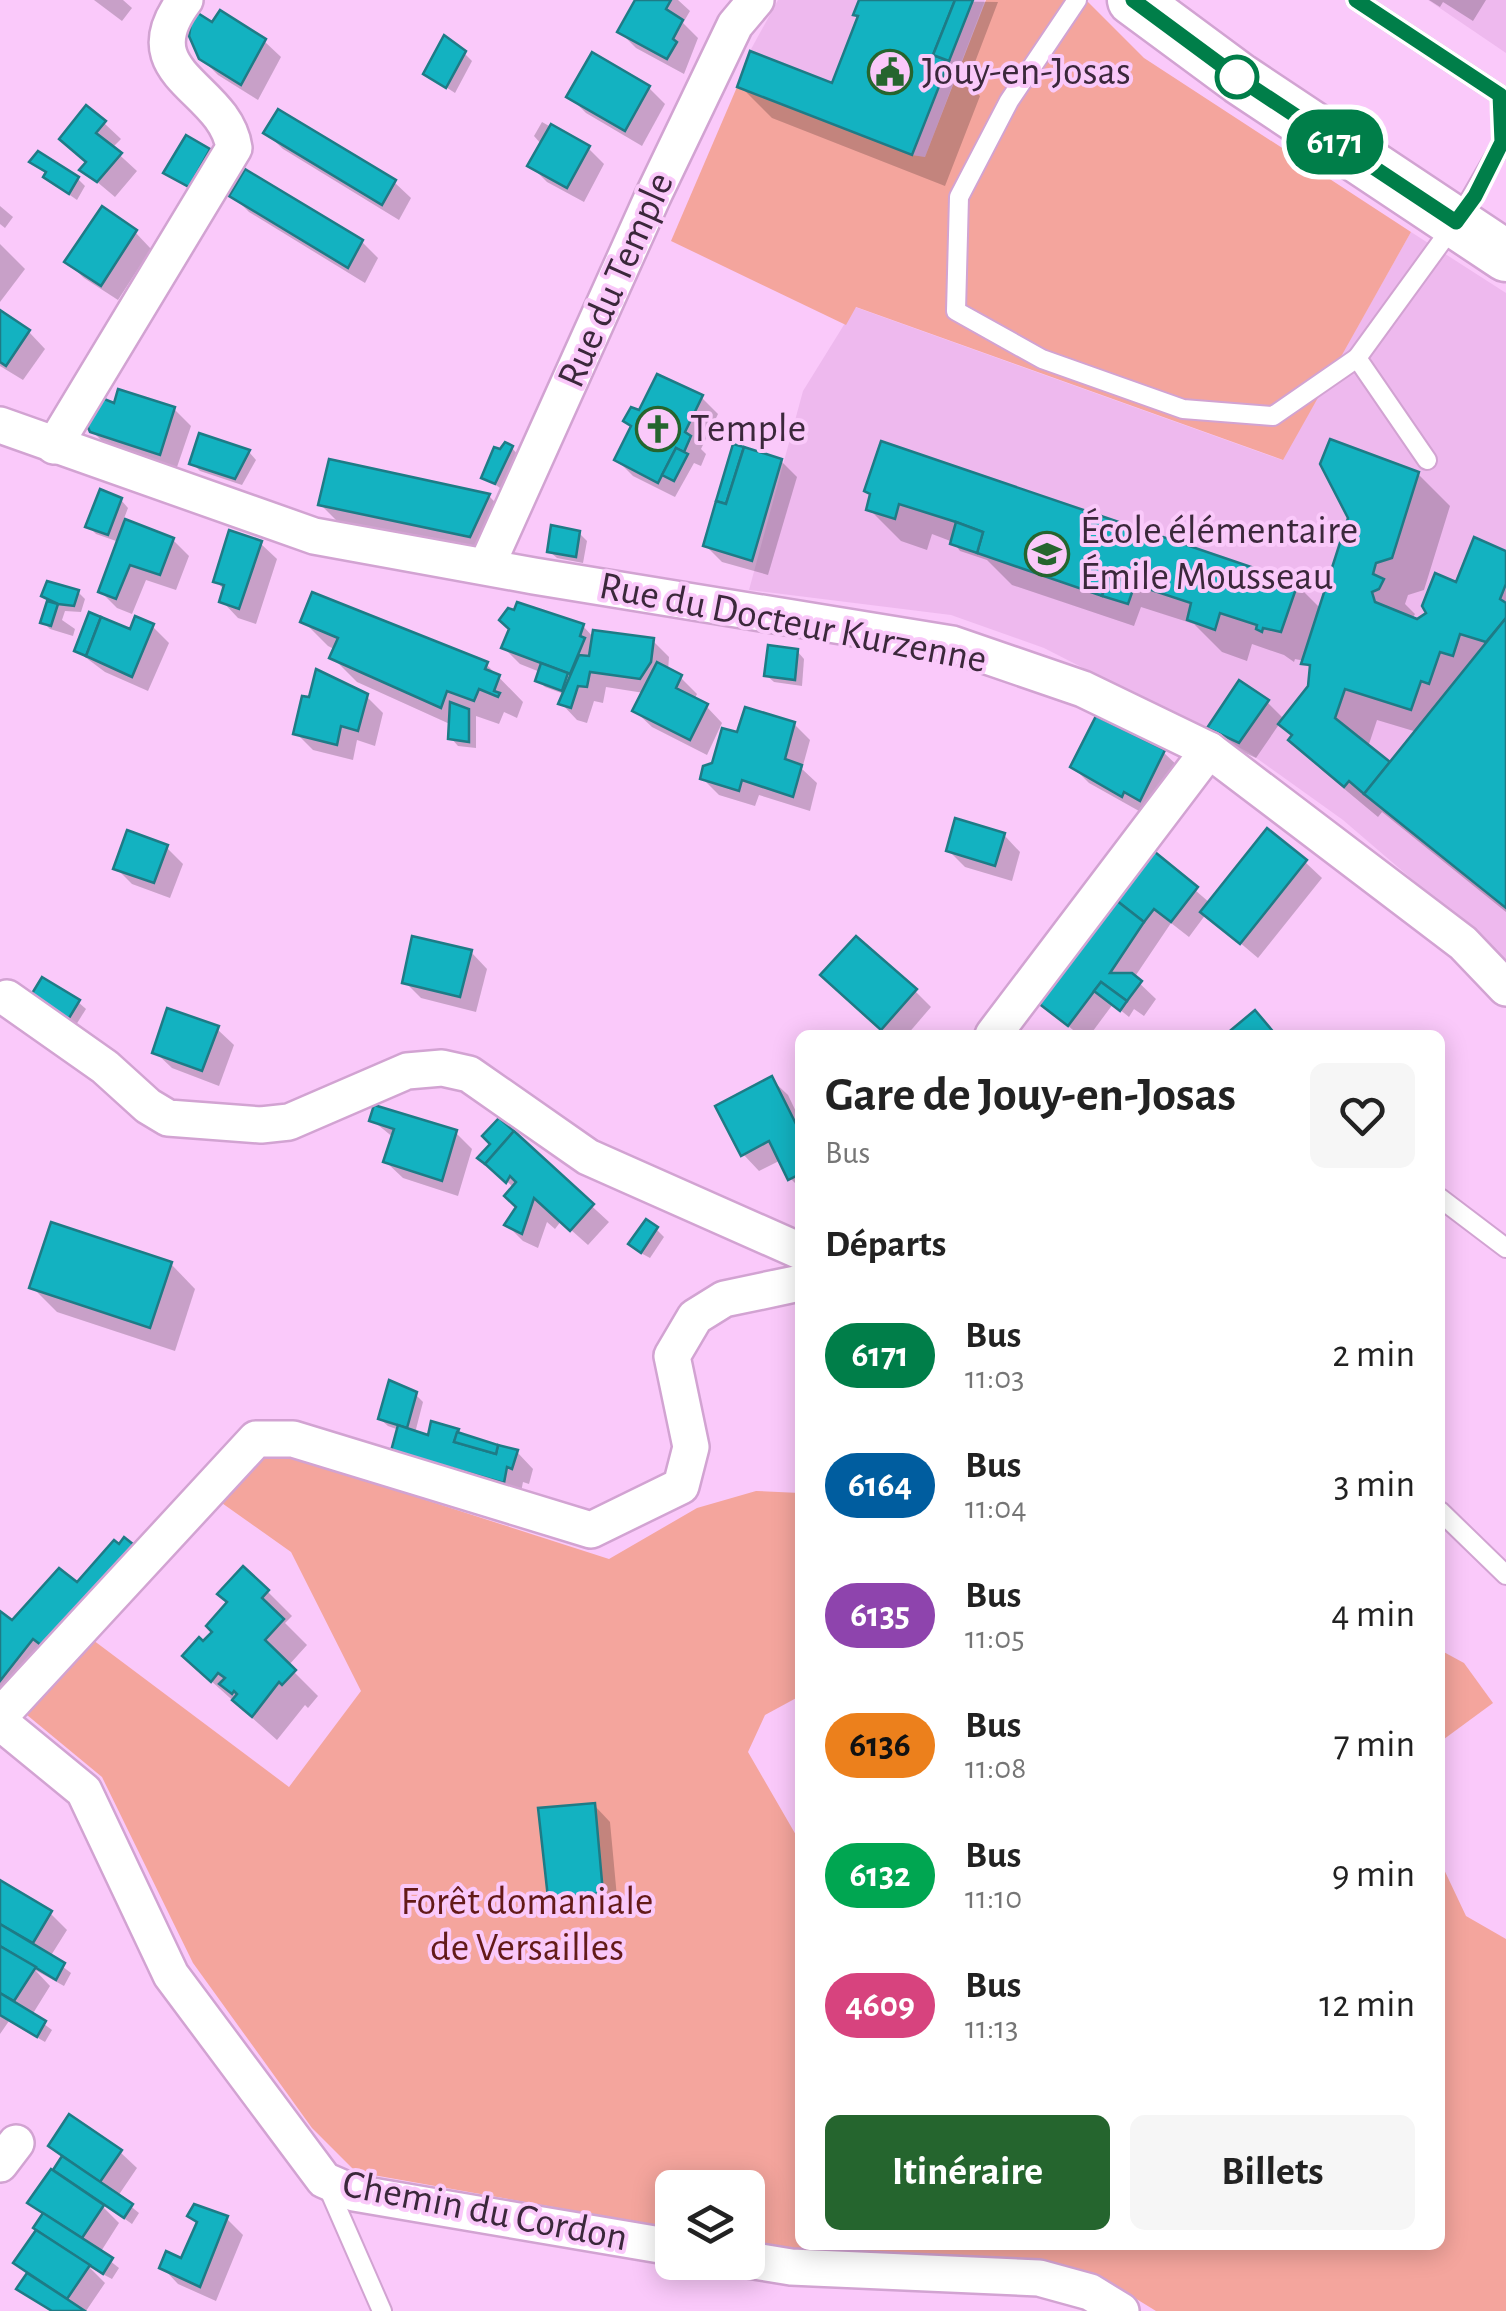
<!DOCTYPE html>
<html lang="fr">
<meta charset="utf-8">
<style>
body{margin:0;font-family:"Alegreya Sans",sans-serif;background:#f6f6f6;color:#222;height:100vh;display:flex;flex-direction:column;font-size:38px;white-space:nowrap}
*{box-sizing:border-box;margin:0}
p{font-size:32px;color:#767676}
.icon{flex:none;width:55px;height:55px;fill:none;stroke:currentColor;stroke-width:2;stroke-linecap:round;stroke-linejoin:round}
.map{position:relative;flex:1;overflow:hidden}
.side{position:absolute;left:795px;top:1030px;width:650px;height:1220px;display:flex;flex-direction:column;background:#fff;border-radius:15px;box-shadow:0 5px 25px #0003}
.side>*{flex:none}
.badge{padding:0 20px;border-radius:32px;font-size:35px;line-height:65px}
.controls{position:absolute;left:655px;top:2170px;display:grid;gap:20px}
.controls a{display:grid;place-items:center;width:110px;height:110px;border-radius:15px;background:#fff;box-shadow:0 5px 25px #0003;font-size:50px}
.map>.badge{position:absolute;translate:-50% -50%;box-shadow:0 0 0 5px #fff}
h2{padding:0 30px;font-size:38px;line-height:90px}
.round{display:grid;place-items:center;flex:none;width:105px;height:105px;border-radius:15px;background:#f6f6f6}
.overview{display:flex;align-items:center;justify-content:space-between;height:170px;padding:0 30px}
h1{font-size:48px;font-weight:700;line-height:75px}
.primary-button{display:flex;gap:20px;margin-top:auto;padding:20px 30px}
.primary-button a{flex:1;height:115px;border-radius:15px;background:#25652e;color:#fff;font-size:40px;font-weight:700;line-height:115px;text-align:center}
.primary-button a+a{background:#f6f6f6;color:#222}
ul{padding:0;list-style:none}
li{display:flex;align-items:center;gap:30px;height:130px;padding:0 30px}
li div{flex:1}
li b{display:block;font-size:38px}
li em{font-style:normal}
li .badge{min-width:110px;font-weight:700;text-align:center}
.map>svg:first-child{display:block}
</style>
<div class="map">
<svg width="1506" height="2311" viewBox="0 0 1506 2311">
<rect width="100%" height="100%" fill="#fac9fa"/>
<g fill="#eeb9ee">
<path d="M778,0H985L925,157L912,155L737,87L750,51Z"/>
<path d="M1428,0H1506V53Z"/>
<path d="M1411,232L1506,293V960L1343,820L1248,752L1044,648L951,615L749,590L803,391L855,307L1282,460Z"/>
</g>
<g fill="#f4a59d">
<path d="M986,0H1086L1144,58L1411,232L1283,460L856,307L846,325L671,241L737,87L912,155L925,157Z"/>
<path d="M266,1453L311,1463L609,1559L697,1508L756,1491L800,1493V1696L765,1715L748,1752L800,1842V2245H1440V1861L1466,1916L1506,1939V2311H1156L1094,2273L1032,2259L788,2248L748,2241V2188H672V2228L356,2172L312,2128L193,1963L102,1777L27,1715L93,1640L289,1787L361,1691L291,1552L219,1501Z"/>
<path d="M1440,1650L1464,1663L1493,1703L1440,1742Z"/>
</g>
<g fill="#0003" fill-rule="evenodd">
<path d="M94,0H123L132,8L122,21Z"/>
<path d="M638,0H678L690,11L683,23L698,38L684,74L636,48L620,32Z"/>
<path d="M862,0L998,2L967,83L980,96L945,186L772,118L740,86H833L860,18L856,14Z"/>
<path d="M1429,0H1486L1473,21L1443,2L1440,7Z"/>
<path d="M213,25L264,41L281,57L258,100L218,75L201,58Z"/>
<path d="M464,53L472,61L455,93L426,74Z"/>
<path d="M649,88L665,104L642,146L586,113L570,97Z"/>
<path d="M542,122L588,148L604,164L584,202L547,182L530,165L542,145L534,136Z"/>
<path d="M104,123L121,139L112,148L137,171L115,197L83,170L88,163L62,139Z"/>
<path d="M266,133L394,182L411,198L399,220L283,149Z"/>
<path d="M187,138L216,159L197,193L166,173Z"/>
<path d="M32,162L78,179L85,186L77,200L54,184L46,177L48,174Z"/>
<path d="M232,195L362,242L378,258L365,283L249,212Z"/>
<path d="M0,206L13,217L5,228L0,224Z"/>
<path d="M135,232L151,249L118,300L84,278L67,262Z"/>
<path d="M0,244L25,269L0,302Z"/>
<path d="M0,313L29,332L45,349L23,380L0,366Z"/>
<path d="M701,397L718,414L701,449L706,454L701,466L694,463L675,497L633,476L617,460L640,414Z"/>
<path d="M115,407L174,409L191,426L176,470L109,448L92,431Z"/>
<path d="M512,448L519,456L503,490L484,477Z"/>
<path d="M249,452L256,460L242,485L200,471L192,463Z"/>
<path d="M781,461L797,477L768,575L722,562L705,545Z"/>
<path d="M1418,474L1450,506L1424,590L1408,595L1405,604L1415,614L1412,619L1417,621L1458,585L1506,553V912L1382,812L1378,817L1324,772L1291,740L1294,737L1280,723L1256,758L1226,744L1210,728L1267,702L1284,719L1310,687L1312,672L1305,661L1295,659L1294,662L1284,655L1252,644L1247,661L1222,652L1194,624L1141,607L1134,626L1012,585L987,560L960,551L953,542L932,534L927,550L901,541L869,509L872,496L1297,585L1321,609ZM1377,720L1417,732L1390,765L1368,747Z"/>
<path d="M489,496L513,521L494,560L345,529L320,504Z"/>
<path d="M121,500L128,508L123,521L173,540L189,556L176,590L146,580L132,614L117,608L101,592L119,542L96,534L88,526Z"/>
<path d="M579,533L587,541L583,563L557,558L549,551Z"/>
<path d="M260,543L277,559L256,624L238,618L222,601L225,591L216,581Z"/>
<path d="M78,592L85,599L81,612L65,611L62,620L75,629L73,636L50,629L43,622L49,601L44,596Z"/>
<path d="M303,621L486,664L523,702L517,718L504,712L499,724L476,716V748L458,746L451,738L452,725L357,682L332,657L336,650L328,646Z"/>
<path d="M152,626L169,643L148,691L105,672L77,651Z"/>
<path d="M583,626L594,638L653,641L669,657L668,671L680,677L697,694L694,700L706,706L722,723L707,755L652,727L635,711L644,693L606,687L603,703L594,701L587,723L577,720L561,703L564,694L545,687L538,680L540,672L520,664L504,648Z"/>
<path d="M797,651L804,659L802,686L774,682L766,675Z"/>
<path d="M366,696L383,713L375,746L357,740L353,760L313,750L296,733Z"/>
<path d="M794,724L810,740L802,769L817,783L810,811L759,795L755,806L719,795L702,778L739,735Z"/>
<path d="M1163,752L1180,768L1156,815L1141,807L1139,811L1089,783L1073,767Z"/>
<path d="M1004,835L1020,852L1012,881L965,867L949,851Z"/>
<path d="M166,847L183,864L170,898L132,884L116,868Z"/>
<path d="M1151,852L1210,903L1305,862L1322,878L1258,958L1206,914L1189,937L1171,923L1134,978L1156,999L1144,1016L1134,1009L1129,1017L1113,1004L1090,1035H1079L1036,999Z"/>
<path d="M471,952L487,969L476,1012L421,998L405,982Z"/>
<path d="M840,991H915L931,1007L907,1035H888Z"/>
<path d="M78,1002L86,1009L74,1028L39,1007Z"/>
<path d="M217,1029L234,1045L219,1086L172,1068L155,1052Z"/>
<path d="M771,1079L788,1095L800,1120V1188L790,1178L781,1160L759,1171L743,1154Z"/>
<path d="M372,1120L455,1132L472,1149L458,1196L403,1178L386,1162L394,1138Z"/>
<path d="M499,1121L609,1222L588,1245L561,1221L555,1229L547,1222L538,1248L523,1241L507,1225L519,1207L514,1188L492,1167Z"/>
<path d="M656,1229L664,1237L650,1258L639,1252Z"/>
<path d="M171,1264L195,1289L175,1351L57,1312L32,1287Z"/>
<path d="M415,1394L423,1402L415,1433L430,1438L457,1432L462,1436L517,1452L533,1469L529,1484L523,1482L520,1497L394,1451L399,1430L388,1426L380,1419Z"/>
<path d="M132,1546L157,1571L0,1708V1614L12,1624L78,1586Z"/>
<path d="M267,1591L292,1616L285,1623L307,1645L288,1666L318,1696L308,1708L305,1705L277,1740L210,1680L204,1644Z"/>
<path d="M594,1805L610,1822L618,1908L567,1913L550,1897Z"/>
<path d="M0,1883L50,1913L67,1930L50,1957L71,1973L64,1986L35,1970L50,1986L32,2015L52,2030L45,2042L9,2021L0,2034Z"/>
<path d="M51,2146L120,2152L137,2168L118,2196L139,2213L132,2224L105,2205L103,2207L119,2223L100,2253L119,2268L112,2279L89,2267L105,2283L86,2311H50L20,2288L29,2275L16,2263L44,2216L30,2202L66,2179L57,2170L63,2158Z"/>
<path d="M190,2216L227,2219L243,2235L216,2301L178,2284L162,2267L182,2261L199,2225Z"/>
</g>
<g fill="#13b2c1" stroke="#1e7b86" stroke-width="2.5">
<path d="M635,0H671L666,9L683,20L673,39L677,42L667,59L617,32Z"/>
<path d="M859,0H955L933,55L949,61L912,155L737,87L750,51L832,83L858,16L853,15Z"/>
<path d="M955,0H973L949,61L933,55Z"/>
<path d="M193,10L212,22L220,10L266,39L241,85L199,59L189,36Z"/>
<path d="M444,35L466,51L446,88L423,74Z"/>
<path d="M592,52L650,86L625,131L566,97Z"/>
<path d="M86,105L106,121L96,133L122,153L97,182L79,170L86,162L59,139Z"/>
<path d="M278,109L396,180L382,205L263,133Z"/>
<path d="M551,124L590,146L567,188L527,166Z"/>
<path d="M186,135L210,149L189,187L163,173Z"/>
<path d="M38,151L79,177L69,194L43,177L46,172L29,162Z"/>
<path d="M245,169L363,240L348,268L229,196Z"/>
<path d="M102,206L137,230L101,286L64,262Z"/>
<path d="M0,310L30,330L6,366L0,362Z"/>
<path d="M657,374L703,395L685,432L691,436L684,452L676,448L658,483L614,460L631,426L623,421L631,407L639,410Z"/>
<path d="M118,389L175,407L160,455L90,432L84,418L97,396L114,403Z"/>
<path d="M199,433L250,450L235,479L189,464Z"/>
<path d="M1330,439L1419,472L1392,558L1376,563L1373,574L1384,579L1379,589L1372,592L1375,602L1417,619L1426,613L1422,606L1435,573L1456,582L1474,537L1506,551V584L1500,599L1506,603V618L1486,642L1460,634L1453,656L1440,652L1429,684L1421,681L1411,710L1345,689L1335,718L1390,762L1364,794L1349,781L1344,787L1288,740L1292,735L1278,724L1308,686L1310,665L1301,664L1348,518L1320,464Z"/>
<path d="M881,441L1298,583L1281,632L1263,628L1262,632L1256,629L1257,625L1220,613L1215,630L1187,620L1191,603L1109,576L1102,596L977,553L983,532L956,522L899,504L895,519L866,510L870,494L864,491Z"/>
<path d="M505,442L513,446L495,484L481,478L494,447L500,449Z"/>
<path d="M733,444L744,447L726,504L716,501Z"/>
<path d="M744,447L782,459L752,561L703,546L716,501L726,504Z"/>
<path d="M676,448L688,454L674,481L662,475Z"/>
<path d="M329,459L490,494L470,537L318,505Z"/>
<path d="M100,489L122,498L108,535L85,527Z"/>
<path d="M125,519L174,538L160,575L130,565L116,599L98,592Z"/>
<path d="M956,522L983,532L977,553L950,544Z"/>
<path d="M551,525L580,531L576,557L547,552Z"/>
<path d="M229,530L262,541L239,609L219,602L224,585L213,582Z"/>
<path d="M1109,576L1135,584L1128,604L1102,596Z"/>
<path d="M47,581L79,590L74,606L58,604L41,596Z"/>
<path d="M312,592L488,662L485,669L500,675L494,691L500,693L498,697L479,689L474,701L447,691L441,708L329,658L338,638L300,622Z"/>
<path d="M47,601L58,604L51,626L40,623Z"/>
<path d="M517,602L584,624L580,636L585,638L570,674L501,648L509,629L499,620L508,608L514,610Z"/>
<path d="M89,612L101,617L86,656L74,651Z"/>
<path d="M135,616L154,624L132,677L86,656L101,617L130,629Z"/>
<path d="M1506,618V908L1364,794Z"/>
<path d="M593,630L654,638L651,662L640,679L590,672L587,687L578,686L571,708L558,704L579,655L589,656Z"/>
<path d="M768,645L798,649L795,680L764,676Z"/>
<path d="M657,662L682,675L676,688L708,704L690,740L632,711Z"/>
<path d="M541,663L568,673L562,691L535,681Z"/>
<path d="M316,669L368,694L358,731L341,726L337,745L293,734L302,696L309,697Z"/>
<path d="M1239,680L1269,700L1239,743L1207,728Z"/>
<path d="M450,702L469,709V742L448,739Z"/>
<path d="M745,707L795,722L785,759L802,765L793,797L742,780L739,791L700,779L703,766L712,763L722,728L737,732Z"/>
<path d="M1096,716L1165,750L1140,801L1124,792L1122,797L1070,767Z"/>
<path d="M955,818L1005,833L995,866L946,851Z"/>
<path d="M1267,828L1307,860L1240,944L1200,912Z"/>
<path d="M127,830L168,845L154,883L113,869Z"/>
<path d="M1150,848L1198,887L1171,922L1154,909L1144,922L1112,897Z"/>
<path d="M1112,897L1144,922L1110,973H1132L1142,981L1127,1001L1101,982L1068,1026L1033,999Z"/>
<path d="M412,936L472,950L460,997L402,983Z"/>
<path d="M856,936L917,989L881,1030L820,975Z"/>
<path d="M42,977L80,1000L66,1023L28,1000Z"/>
<path d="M1101,982L1127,1001L1120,1011L1094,991Z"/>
<path d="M167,1008L219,1026L202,1071L152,1053Z"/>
<path d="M1255,1010L1276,1035H1225Z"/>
<path d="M772,1076L800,1132V1174L788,1180L769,1141L741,1156L715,1106Z"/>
<path d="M374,1105L457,1130L442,1181L383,1162L394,1129L369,1121Z"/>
<path d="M499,1118L514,1131L485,1164L477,1158L490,1144L482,1136Z"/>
<path d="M514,1131L594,1204L570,1231L534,1198L522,1234L504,1225L516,1207L504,1196L516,1182L510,1176L506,1183L485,1164Z"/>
<path d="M646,1219L658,1227L641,1253L628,1244Z"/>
<path d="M51,1222L172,1262L150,1328L29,1288Z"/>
<path d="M389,1380L417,1392L407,1428L378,1419Z"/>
<path d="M431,1421L459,1429L454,1442L496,1454L498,1445L518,1450L512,1469L507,1467L504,1483L391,1451L398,1425L428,1435Z"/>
<path d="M457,1432L498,1445L496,1454L454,1442Z"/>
<path d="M124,1537L134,1545L41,1645L33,1639L0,1681V1611L12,1620L59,1568L77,1582L114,1540L119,1544Z"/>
<path d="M243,1566L269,1590L262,1598L284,1619L265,1640L296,1670L282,1685L279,1682L252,1717L232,1700L237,1694L234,1691L232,1694L219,1684L225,1678L218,1673L211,1682L182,1656L199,1637L203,1641L212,1632L206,1626L227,1602L217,1594Z"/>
<path d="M595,1803L603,1893L548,1898L538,1808Z"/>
<path d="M0,1880L52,1911L33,1943L0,1924Z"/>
<path d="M0,1924L65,1963L56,1980L0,1946Z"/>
<path d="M0,1946L36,1967L14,2001L0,1993Z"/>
<path d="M0,1993L46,2021L37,2037L0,2015Z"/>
<path d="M69,2114L122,2150L100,2182L48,2146Z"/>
<path d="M62,2156L133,2204L124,2218L53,2170Z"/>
<path d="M51,2169L104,2205L82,2238L27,2203Z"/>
<path d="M194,2204L228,2216L200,2287L159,2268L166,2251L181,2258L197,2222L187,2216Z"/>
<path d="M43,2213L113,2258L103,2274L33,2228Z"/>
<path d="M36,2230L90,2265L67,2299L13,2263Z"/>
<path d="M27,2273L67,2299L85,2311H52L16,2289Z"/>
</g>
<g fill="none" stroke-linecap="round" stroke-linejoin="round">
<defs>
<g id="lane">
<path d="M1077,0L1009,101L959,197L956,311L1042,359L1183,409L1273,416L1357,358"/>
<path d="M1356,0L1500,95L1503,142L1458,220"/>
<path d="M1427,460L1357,358L1442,241"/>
<path d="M1440,1198L1506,1248"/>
<path d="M1440,1511L1506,1575"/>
<path d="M326,2183L382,2311"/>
</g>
<g id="street">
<path d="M0,425L314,536L534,576L952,644L1083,689L1209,750L1463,943L1506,988"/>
<path d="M54,446L234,148C225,86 128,75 185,0"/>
<path d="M487,565L653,196L735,25L756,0"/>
<path d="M7,998L105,1067L148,1106L168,1118L261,1125L289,1122L407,1071L442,1068L469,1074L588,1157L800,1251"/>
<path d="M993,1035L1209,750"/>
<path d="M0,1716L256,1439H293L591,1530L681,1486L691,1447L672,1356L695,1317L724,1299L800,1283"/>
<path d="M0,1722L84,1791L171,1975L324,2180L354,2193L672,2247"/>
<path d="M0,2164L16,2143"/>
<path d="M748,2260L791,2267L1039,2278L1090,2292L1121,2311"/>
</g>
<path id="secondary" d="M1133,0L1240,79L1506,256"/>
</defs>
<use href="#lane" stroke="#d2a3d2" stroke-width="22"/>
<use href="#street" stroke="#d2a3d2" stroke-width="40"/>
<use href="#secondary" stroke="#d2a3d2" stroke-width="55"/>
<use href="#lane" stroke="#fff" stroke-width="18"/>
<use href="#street" stroke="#fff" stroke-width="35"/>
<use href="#secondary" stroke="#fff" stroke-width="50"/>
</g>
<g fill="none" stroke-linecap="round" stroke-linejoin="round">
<defs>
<path id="line" d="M1133,0L1240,79L1456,222L1475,196L1502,142L1500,95L1356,0"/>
</defs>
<use href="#line" stroke="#fff" stroke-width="22"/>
<use href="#line" stroke="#007e49" stroke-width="15"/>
</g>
<defs>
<symbol id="civic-ring" viewBox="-11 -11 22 22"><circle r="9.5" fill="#fac9fa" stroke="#25652e" stroke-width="1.5"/><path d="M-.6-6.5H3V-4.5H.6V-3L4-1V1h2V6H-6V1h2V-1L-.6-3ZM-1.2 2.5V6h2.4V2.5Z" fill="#25652e"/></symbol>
<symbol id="church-ring" viewBox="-11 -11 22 22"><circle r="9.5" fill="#fac9fa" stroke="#25652e" stroke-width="1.5"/><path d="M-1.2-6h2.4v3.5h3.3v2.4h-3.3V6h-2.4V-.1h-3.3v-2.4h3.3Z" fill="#25652e"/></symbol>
<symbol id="school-ring" viewBox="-11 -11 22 22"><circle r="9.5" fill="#fac9fa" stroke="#25652e" stroke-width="1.5"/><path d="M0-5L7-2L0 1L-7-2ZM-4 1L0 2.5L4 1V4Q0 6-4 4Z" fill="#25652e"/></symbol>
</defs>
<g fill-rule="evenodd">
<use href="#civic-ring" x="865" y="47" width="50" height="50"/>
<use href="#church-ring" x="633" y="404" width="50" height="50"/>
<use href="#school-ring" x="1022" y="529" width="50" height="50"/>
</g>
<circle fill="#fff" stroke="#007e49" stroke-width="5" cx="1237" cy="77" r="20"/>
<g text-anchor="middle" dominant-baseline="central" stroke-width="8" stroke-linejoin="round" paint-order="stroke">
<g font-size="40" fill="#3b283b" stroke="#fac9fa" text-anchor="start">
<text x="922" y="72">Jouy-en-Josas</text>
<text x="690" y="429">Temple</text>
<text x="1080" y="531">École élémentaire<tspan x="1080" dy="46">Émile Mousseau</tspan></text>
</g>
<g font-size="40" fill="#3b283b" stroke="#fac9fa">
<text transform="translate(616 280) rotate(-66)">Rue du Temple</text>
<text transform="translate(793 623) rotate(11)">Rue du Docteur Kurzenne</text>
<text transform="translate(485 2211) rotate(11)">Chemin du Cordon</text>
</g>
<g font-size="40" fill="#631a18" stroke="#fac9fa">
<text x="527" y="1902">Forêt domaniale<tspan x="527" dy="46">de Versailles</tspan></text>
</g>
</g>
</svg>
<div class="controls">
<a><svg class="icon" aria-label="layers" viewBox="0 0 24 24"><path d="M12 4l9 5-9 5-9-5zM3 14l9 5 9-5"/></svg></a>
</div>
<b class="badge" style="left:1335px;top:142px;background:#007e49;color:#fff">6171</b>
<section class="side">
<div class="overview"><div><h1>Gare de Jouy-en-Josas</h1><p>Bus</p></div><a class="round"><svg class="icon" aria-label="heart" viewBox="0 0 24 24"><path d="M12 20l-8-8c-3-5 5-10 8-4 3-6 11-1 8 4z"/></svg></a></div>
<h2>Départs</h2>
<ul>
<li><span class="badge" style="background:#007e49;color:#fff">6171</span><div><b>Bus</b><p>11:03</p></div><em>2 min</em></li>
<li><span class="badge" style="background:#005d9f;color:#fff">6164</span><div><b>Bus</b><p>11:04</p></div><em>3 min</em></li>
<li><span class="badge" style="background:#8e44ad;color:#fff">6135</span><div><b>Bus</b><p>11:05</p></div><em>4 min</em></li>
<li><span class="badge" style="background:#ec801c;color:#111">6136</span><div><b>Bus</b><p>11:08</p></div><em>7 min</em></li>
<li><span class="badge" style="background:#00a651;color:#fff">6132</span><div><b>Bus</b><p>11:10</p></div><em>9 min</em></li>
<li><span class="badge" style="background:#d7437e;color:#fff">4609</span><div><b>Bus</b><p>11:13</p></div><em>12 min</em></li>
</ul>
<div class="primary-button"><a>Itinéraire</a><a>Billets</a></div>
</section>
</div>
